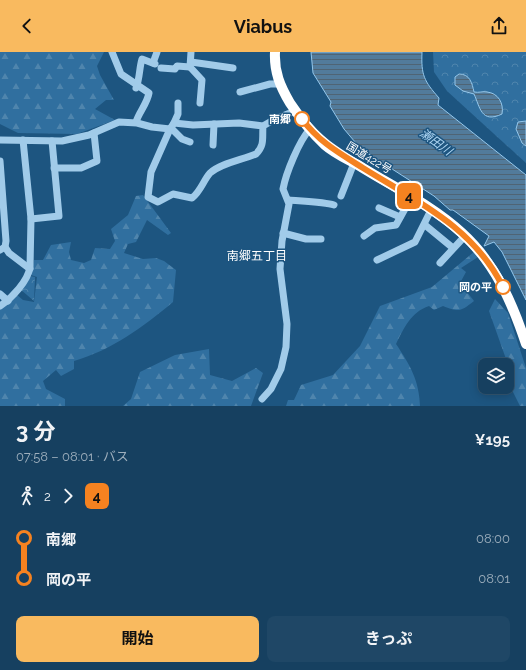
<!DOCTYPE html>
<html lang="ja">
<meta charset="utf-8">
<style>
body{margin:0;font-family:Raleway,"Noto Sans JP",sans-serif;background:#1f4766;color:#f1f3f6;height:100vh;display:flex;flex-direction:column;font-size:15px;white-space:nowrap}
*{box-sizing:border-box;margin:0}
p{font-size:13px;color:#9eafbd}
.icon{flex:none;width:22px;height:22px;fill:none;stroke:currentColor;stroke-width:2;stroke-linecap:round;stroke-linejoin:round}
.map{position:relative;height:354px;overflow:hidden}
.panel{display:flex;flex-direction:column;background:#164060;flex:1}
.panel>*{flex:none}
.badge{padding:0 8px;border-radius:6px;font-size:14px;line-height:26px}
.controls{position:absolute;left:478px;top:306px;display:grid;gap:8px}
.controls a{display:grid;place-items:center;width:36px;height:36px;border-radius:8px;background:#164060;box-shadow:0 2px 10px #0003,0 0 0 1px #355975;font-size:20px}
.map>.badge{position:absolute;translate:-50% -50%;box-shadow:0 0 0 2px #fff}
.legs{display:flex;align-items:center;gap:6px;height:44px;padding:0 16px;font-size:13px}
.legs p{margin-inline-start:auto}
.headline{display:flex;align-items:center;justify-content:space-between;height:68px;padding:0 16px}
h1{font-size:22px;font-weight:700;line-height:30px}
.action{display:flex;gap:8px;margin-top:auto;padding:8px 16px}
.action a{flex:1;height:46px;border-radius:8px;background:#f9ba5f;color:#111;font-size:16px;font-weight:700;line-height:46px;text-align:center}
.action a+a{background:#1f4766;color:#f1f3f6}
ul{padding:0 16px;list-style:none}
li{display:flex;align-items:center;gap:14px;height:40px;font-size:15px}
li i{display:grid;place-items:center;width:6px;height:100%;margin:0 5px;background:currentColor}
li i::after{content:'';width:10px;height:10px;margin:-5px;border:3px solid;border-radius:50%;background:#164060}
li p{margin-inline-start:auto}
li:first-child i{background:linear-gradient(#0000 50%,currentColor 0)}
li:last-child i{background:linear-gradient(currentColor 50%,#0000 0)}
header{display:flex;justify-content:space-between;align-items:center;height:52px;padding:0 16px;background:#f9ba5f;color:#111;font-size:18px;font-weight:700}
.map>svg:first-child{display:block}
</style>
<header><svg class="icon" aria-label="back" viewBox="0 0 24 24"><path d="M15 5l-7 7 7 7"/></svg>Viabus<svg class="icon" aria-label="share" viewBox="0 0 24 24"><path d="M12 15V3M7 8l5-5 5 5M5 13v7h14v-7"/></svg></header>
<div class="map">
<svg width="526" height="354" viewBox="0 0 526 354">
<defs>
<pattern id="forest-firs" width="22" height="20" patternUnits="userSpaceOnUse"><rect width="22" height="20" fill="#306f9f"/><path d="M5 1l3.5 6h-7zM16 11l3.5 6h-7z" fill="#4f85ad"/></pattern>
<pattern id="park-crowns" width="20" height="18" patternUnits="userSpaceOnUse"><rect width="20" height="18" fill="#306f9f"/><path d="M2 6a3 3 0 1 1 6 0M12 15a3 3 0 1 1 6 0" fill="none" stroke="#4f85ad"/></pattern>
<pattern id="water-rules" width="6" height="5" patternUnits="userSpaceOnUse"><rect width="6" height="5" fill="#527b9b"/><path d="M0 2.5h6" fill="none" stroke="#4f6474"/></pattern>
</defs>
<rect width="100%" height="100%" fill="#1d5580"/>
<g fill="url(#forest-firs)">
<path d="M0,0H104L97,14L100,23L114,48H106L95,57L115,68L77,82L18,81L0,72Z"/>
<path d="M143,143L171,181L168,183L147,168L136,190L128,192L124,201L143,207L156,206L164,209L176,218L173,250C143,275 112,298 74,309V317L61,324L56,318L43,329L46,337L65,347V354H0V258L17,243L23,248L34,250L37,225L31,223L34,208H43L51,193L71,190L69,200L71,208L84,211L91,208L95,196L110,197L115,189L111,177L128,163L136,144Z"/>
<path d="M475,199L478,205L461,216L466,220L460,231L474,249C460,260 459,260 443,254L434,258L429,254C411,260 404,276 396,292C410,313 419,328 420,354H286L288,348H294L301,333L333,323L360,294L380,254L432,235Z"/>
<path d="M495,247L508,261L526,316V354H520L507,328V323L511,321L489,259Z"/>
<path d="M209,297L210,323L232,329L256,316L263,321L251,354H123L131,347L140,320L175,303Z"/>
</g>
<g fill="url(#park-crowns)">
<path d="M433,0H526V111L447,39L434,20Z"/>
<path d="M30,224L35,225L34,249L20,237Z"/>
</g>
<g fill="url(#water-rules)" stroke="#94c7eb">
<path d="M311,0H422C421,23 424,29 439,46L438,53L526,123V248L502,200L494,190L484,194L489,184L453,158H450L434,144L361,97L344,77L330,54L331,50L313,21Z"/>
<path d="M459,22C470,22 472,31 474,40C479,41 483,39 487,40C498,41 504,51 502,62C481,72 480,55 474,42L463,39L455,33V25Z"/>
<path d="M526,69V94L522,91L516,77L518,70Z"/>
</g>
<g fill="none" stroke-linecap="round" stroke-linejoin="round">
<g stroke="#a1cbe9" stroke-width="7">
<path d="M112,0L121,22L149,41C147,52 139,60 136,70"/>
<path d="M191,0L190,15L202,28L200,51"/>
<path d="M191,10L233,16"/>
<path d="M153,11L157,0"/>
<path d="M161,16L175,17L177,14L190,15"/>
<path d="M136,36C140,26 139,17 142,7L155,12"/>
<path d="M240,40L270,32H280"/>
<path d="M174,71L178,62V51"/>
<path d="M263,74C262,86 265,93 256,102C242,108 221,111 210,121C203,129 201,139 192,146L173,142L158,150L148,145L151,120L170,77L174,71L193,73L239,71L263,74L275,67L295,59"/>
<path d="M171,76L182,87L190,90"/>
<path d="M0,88L62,89L89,83L119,70L137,71L152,75L170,77"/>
<path d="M213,93L214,72"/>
<path d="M0,109L6,189L5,195L0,198"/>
<path d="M54,116H81L97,109L94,81"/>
<path d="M341,144L354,111"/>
<path d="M289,148C300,149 325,150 334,153"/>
<path d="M379,156L400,165"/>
<path d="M31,167L59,164L52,89"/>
<path d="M425,173L453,196"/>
<path d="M283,181L306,187H321"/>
<path d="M364,184L375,176L396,173L411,146"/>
<path d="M5,195L9,201L30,217"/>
<path d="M377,208L415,190L431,158"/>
<path d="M440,211L465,184"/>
<path d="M0,242L8,249"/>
<path d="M0,254C12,246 28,229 30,215L31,167L23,88"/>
<path d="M262,347L271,337L281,317L286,295L287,272L280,217L282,189L289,152L283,137C286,121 299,89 310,77"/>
</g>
<path stroke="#fff" stroke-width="10" d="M275,0C274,20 280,34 290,51C300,66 311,80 325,93C334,101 347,107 358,113C393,135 432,153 462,181C495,211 512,250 526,292"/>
</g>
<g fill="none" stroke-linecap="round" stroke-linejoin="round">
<defs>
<path id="line-1" d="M302,67C319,90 339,101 363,116C418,150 473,175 503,235"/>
</defs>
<use href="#line-1" stroke="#fff" stroke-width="9"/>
<use href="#line-1" stroke="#f58220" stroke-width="6"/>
</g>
<g fill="#fff" stroke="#f58220" stroke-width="2">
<circle cx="302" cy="67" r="7"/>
<circle cx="503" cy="235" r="7"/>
</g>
<g text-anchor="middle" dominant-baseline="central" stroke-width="3" stroke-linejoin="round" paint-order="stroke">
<g font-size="11" font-weight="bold" fill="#fff" stroke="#1d5580" text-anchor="end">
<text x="291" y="67">南郷</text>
<text x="492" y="235">岡の平</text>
</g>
<g font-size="11" fill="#fff" stroke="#1d5580">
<text transform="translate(369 106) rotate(31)">国道422号</text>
</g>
<g font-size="12" font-style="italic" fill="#acd4f1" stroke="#1d5580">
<text transform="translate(436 90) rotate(36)">瀬田川</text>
</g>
<g font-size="12" fill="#fff" stroke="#1d5580">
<text x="257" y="204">南郷五丁目</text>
</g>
</g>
</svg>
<div class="controls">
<a><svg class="icon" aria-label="layers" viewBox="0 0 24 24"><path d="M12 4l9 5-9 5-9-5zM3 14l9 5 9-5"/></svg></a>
</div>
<b class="badge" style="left:409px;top:144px;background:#f58220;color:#111">4</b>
</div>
<section class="panel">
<div class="headline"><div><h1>3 分</h1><p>07:58 – 08:01 · バス</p></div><b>¥195</b></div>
<div class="legs"><svg class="icon" aria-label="walk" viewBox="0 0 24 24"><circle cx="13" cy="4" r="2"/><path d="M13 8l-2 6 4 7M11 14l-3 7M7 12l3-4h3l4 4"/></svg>2<svg class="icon" aria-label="forward" viewBox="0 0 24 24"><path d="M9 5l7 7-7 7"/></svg><b class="badge" style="background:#f58220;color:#111">4</b></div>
<ul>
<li><i style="color:#f58220"></i><b>南郷</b><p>08:00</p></li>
<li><i style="color:#f58220"></i><b>岡の平</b><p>08:01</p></li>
</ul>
<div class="action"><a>開始</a><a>きっぷ</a></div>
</section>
